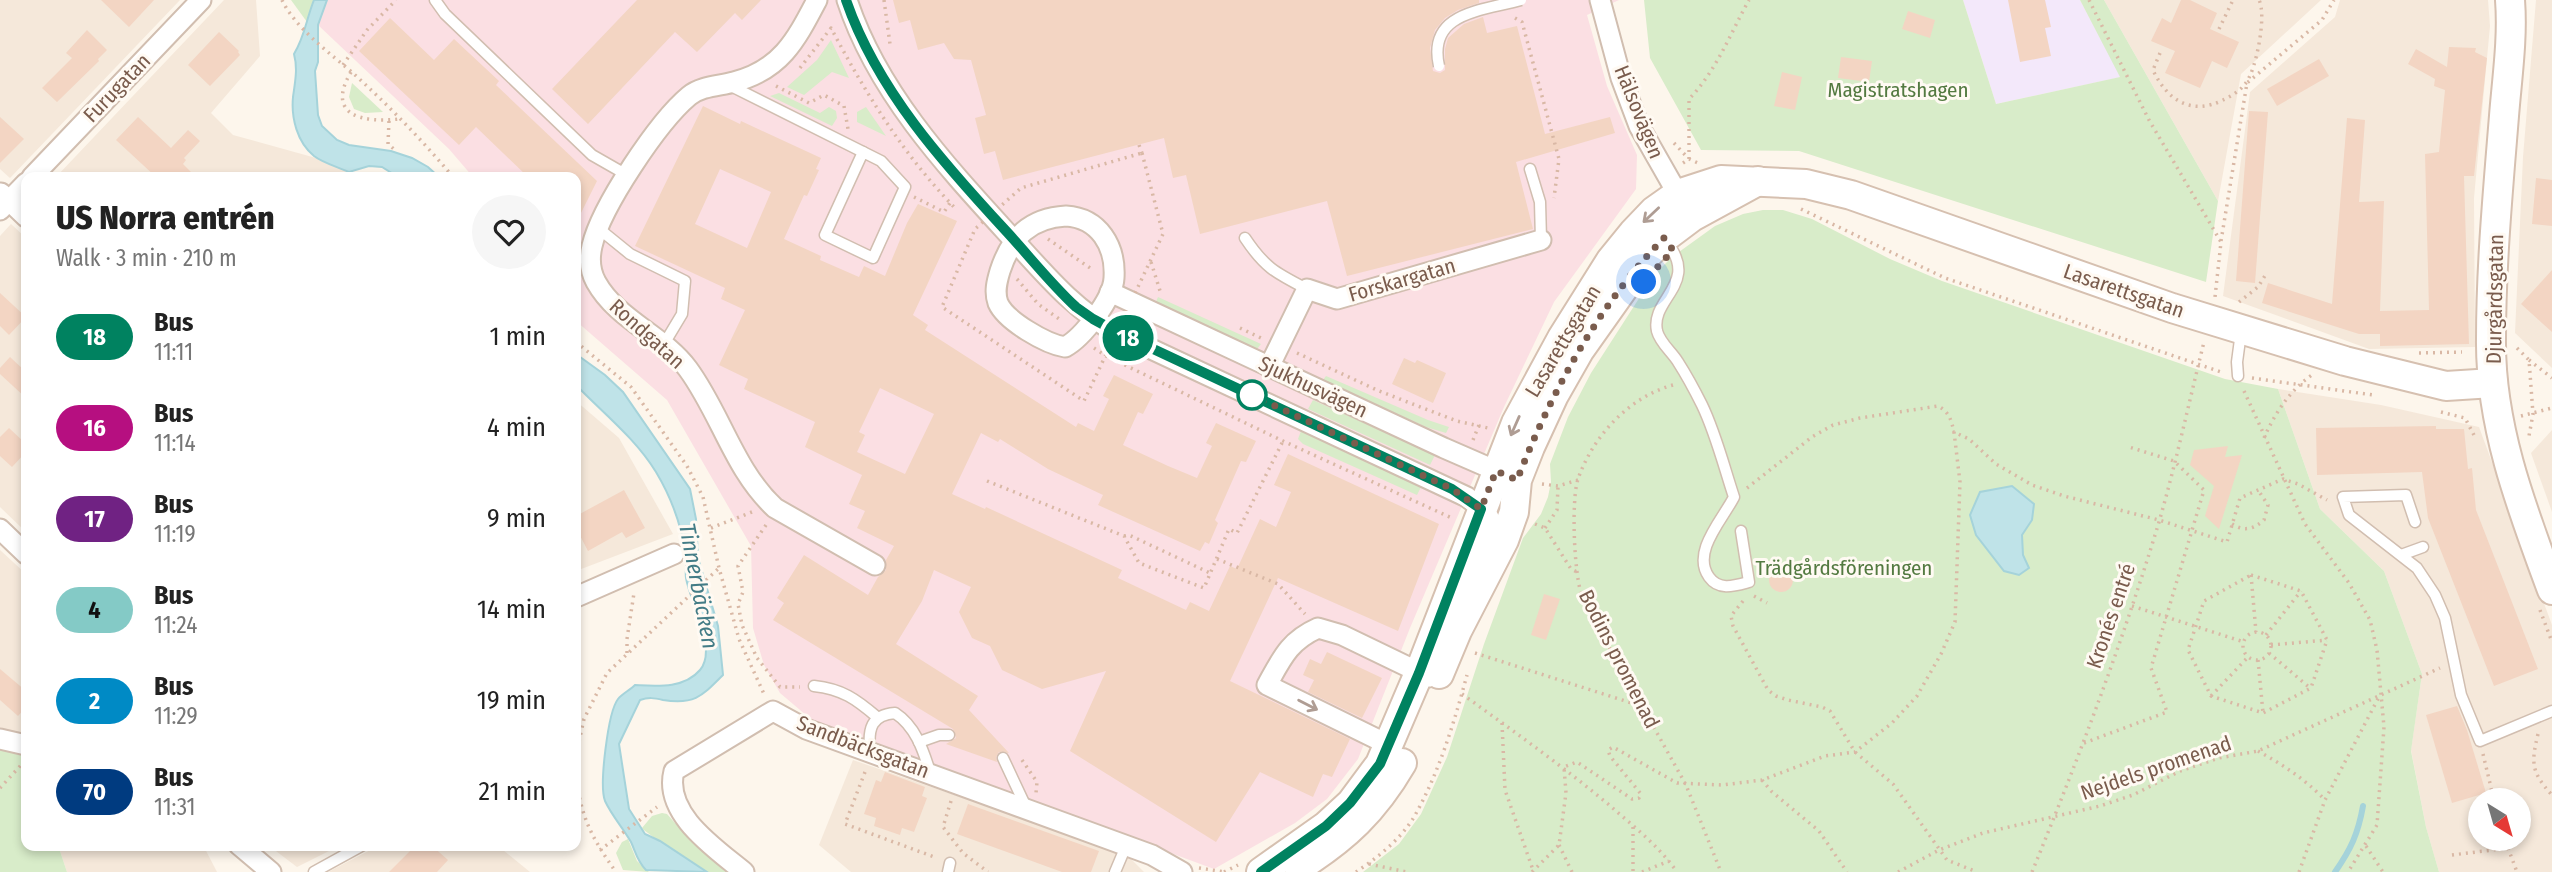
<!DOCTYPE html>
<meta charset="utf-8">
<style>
body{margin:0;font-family:"Fira Sans Condensed",sans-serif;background:#f6f6f6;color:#222;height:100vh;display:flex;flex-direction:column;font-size:26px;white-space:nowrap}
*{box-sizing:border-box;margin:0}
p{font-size:23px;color:#767676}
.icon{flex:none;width:38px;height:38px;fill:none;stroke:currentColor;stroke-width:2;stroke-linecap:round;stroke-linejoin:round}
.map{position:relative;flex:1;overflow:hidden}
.panel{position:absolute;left:21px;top:172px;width:560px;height:679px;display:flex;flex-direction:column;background:#fff;border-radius:14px;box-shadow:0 4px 10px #0003}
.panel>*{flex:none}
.badge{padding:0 14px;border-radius:23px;font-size:24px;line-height:46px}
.needle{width:46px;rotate:143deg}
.fabs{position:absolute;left:2468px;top:788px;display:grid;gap:14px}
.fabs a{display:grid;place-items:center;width:63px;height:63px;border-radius:50%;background:#fff;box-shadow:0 4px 10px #0003;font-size:35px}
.you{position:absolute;width:35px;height:35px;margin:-18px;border:5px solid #fff;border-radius:50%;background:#1a73e8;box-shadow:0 0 0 10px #1a73e833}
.map>.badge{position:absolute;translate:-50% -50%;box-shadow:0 0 0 4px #fff}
.round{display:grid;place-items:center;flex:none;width:74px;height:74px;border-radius:37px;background:#f6f6f6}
.overview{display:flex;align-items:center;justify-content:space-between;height:119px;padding:0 35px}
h1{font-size:33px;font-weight:800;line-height:52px}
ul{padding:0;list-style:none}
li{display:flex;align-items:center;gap:21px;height:91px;padding:0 35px}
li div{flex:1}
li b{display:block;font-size:26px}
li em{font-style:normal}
li .badge{min-width:77px;font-weight:700;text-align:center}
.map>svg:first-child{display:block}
</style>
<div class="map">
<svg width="2552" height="872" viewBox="0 0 2552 872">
<rect width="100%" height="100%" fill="#fdf6ec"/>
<g fill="#f5e8da" fill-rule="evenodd">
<path d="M0,0H180L10,178L0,169Z"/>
<path d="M224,0H256L260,56L211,113L233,135L316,158L366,177H56Z"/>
<path d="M2104,0H2321L2241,74L2218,201Z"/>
<path d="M2340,0H2488L2490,26L2474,198L2475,347L2369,349L2223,296L2250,92L2335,17Z"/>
<path d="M2536,0H2552V368L2515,333L2523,157Z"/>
<path d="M11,224L26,238V532L0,507V236Z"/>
<path d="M2278,389L2381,405L2479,427L2552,625V872H2439L2426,827L2411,750L2422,674L2384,571L2320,509ZM2480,800H2518V838H2480Z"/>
<path d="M576,401L619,438L673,534L576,571Z"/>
<path d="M2552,430V512L2531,453Z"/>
<path d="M0,550L26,574V739L0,733Z"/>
<path d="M853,760L1126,854L1144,872H851L819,845Z"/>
<path d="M58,845H203L217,872H67Z"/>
<path d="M268,845H341L297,867Z"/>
<path d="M380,845H497L530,872H328Z"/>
</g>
<path fill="#f3e8fa" d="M1963,0H2080L2121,77L1996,104Z"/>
<path fill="#fbdfe3" d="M327,0H1619L1587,15L1607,86L1637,155L1636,189L1554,302L1504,407L1410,628L1358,759L1327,799L1295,823L1214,869L813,721L780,693L764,665L753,628L751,546L667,400L576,321V177H473L449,149L318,25Z"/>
<g fill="#d8ecc9">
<path d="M291,0H314L307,22Z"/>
<path d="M1644,0H1963L1996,104L2120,77L2080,0H2104L2218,201L2206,282L1799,151L1701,150L1650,58Z"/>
<path d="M831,40L849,78L832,72L804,95L787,87L817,60Z"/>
<path d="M352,83L383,112L365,113L354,109L349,97Z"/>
<path d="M779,93L820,113L829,107L836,111L837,118L832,126L770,96Z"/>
<path d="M866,107L886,136L857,122V112Z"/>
<path d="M1763,210H1783L1812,219L1890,259L1942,281L2225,379L2278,389L2320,509L2384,571L2422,674L2411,751L2426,827L2439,872H1363L1399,844L1421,814L1447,757L1484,644L1523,538L1541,514L1548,497L1551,482L1550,464L1568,417L1591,373L1654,275L1672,257L1715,226L1743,214Z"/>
<path d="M1158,297L1261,344L1257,349H1253L1155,304Z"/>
<path d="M1326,376L1428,420L1449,427L1446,433L1426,427L1323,380Z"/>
<path d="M1313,400L1435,455L1430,465L1308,409Z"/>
<path d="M1301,431L1422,485L1417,495L1303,444L1298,439Z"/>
<path d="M0,746L26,751V845H58L67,872H0Z"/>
<path d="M662,813L667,814L689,839L731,872C724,872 714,872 708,872C702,870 644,832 642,828L652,816Z"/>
<path d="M628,839L637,861L649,872L623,870L616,853L622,842Z"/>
</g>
<g fill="#bfe3e8" stroke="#a5d3da" stroke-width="2">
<path d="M314,0H327L318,25V62L315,71L318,115L322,126L337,140L349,145L391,151L412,158L428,167L439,177H398L382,167L369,166L349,172C338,167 323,163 314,156C297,142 291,118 293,97C295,82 298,69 294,54C305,36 306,20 314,0Z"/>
<path d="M576,354L605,375L623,392L690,489L696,519L698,558L718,626L723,675C702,696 695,705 663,700C654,698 649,697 640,700L619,744L629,809L645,834L660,841L707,872L646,870C637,861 636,853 631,842C623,828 612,816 605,801C599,785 608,712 618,699C622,694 630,690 635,685C656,686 684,689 700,670C718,649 690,602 686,578C685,571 687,564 686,557C682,527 671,497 656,472C635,438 603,413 576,385Z"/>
<path d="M2012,486L2034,504L2032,520L2022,535L2023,555L2029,568L2019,575L2004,571L1976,535L1970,515L1980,492Z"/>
</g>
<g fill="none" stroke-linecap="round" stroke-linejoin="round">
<path stroke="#a5d3da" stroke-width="6" d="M2335,872C2351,849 2358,834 2363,806"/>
</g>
<g fill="#f3d5c3" fill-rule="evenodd">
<path d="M101,0H154L129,27Z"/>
<path d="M637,0H761L742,20L735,13L697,52L675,32L588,124L552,89Z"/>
<path d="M893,0H1479V3L1458,10L1445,18L1435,30L1430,48L1433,71L1440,73L1445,70V49L1448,38L1464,24L1483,17L1487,33L1517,26L1545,134L1610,117L1615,133L1516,162L1533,229L1347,276L1327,201L1200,234L1186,175L1173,178L1164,138L1003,180L995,151L984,154L975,118L986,115L971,60L954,59L944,43L918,50L910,20L899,23Z"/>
<path d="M2008,0H2045L2051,27L2045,28L2051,56L2020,62Z"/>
<path d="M2181,0H2190L2217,13L2210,29L2239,42L2227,68L2212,61L2200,88L2165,73L2175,51L2151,41L2162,18L2171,23Z"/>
<path d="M1908,11L1935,20L1930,38L1902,29Z"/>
<path d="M390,18L434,60L454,39L499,81L496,85L597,181L576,223V177H528L476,127L459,145L359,51Z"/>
<path d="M87,30L107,50L98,59L99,61L57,102L42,88L72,58L66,53Z"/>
<path d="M219,32L239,51L238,52L240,55L210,86L188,65Z"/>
<path d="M2449,47L2476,48L2475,52L2487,58L2474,176H2464L2469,344L2380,346V334H2359L2262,303L2268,283L2332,304L2347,118L2365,120L2359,202L2384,201L2380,311L2429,310L2425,154L2439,152L2445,90L2434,86L2435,79L2408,64L2416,49L2447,67Z"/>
<path d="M1841,57L1872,61L1869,82L1838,78Z"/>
<path d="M2319,59L2329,76L2277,106L2267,89Z"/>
<path d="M1782,72L1802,77L1795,110L1774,106Z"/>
<path d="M703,106L740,124L741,121L821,158L816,169L819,170L807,196L804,195L784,239L821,256L820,260L859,277L864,266L885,276L907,223L918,204L957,221L913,315L928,325L925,330L1076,427L1078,423L1094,431L1109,399L1103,396L1114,375L1153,394L1143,414L1138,412L1123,445L1168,466L1197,478L1212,446L1206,443L1216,423L1256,441L1246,462L1241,461L1215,520L1218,523L1209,544L1205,542L1200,551L1098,505L1103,495L1048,469L1000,439L998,442L981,433L952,494L985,509L986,507L1122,570L1118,578L1186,610L1190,602L1209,611L1230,566L1237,569L1260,519L1276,527L1291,492L1274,485L1288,454L1439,524L1398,631L1278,578L1245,649L1230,681L1350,739L1332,777L1323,774L1313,797L1260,772L1216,842L1070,751L1106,671L1042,689L1002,670L990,646L972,638L959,612L971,587L934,570L922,601L896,644L978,696L969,710L1009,753L999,752L996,757L997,762L946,744L956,738L953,729L773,620L784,603L777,598L804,555L868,595L878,577L886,570V560L894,546L857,528L865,511L849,504L862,475L805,447L815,422L744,389L748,379L719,365L745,310L721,299L725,288L635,246ZM720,169L771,192L747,248L695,224ZM880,388L934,414L905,474L857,452L865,435L859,432Z"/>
<path d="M2249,111L2268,112L2255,283L2236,281Z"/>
<path d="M0,117L24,139L0,163Z"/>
<path d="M138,117L171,148L188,130L200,141L184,158L186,160L183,164L196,177H156L116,140Z"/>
<path d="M2536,178L2552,180V226L2532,224Z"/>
<path d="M2552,270V332L2521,304Z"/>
<path d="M0,293L26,317L9,335L0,326Z"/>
<path d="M10,357L26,372V398L0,374V368Z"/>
<path d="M1404,358L1415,363L1417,360L1446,373L1433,403L1392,384Z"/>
<path d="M2436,426V429H2464L2468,469L2472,468L2476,510L2538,669L2494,686L2428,518L2422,472L2317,475L2316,428Z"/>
<path d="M9,428L26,444V452L12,467L0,456V437Z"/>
<path d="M2228,446L2225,457L2242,455L2219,529L2205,516L2214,486L2190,465L2194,450Z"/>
<path d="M624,490L645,528L626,538L622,532L588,551L576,528V516Z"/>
<circle cx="1781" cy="580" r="12"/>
<path d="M1544,594L1560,599L1546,640L1531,635Z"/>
<path d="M1327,652L1382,678L1362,718L1308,692L1314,680L1303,675L1310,659L1321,664Z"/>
<path d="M0,669L26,691V707L18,716L0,700Z"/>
<path d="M2457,706L2467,730L2486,793L2452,803L2426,715Z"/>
<path d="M885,772L925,787L922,796L927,798L914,832L902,828L900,835L874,826L876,818L864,814L876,780L881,782Z"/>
<path d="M968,804L1099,851L1091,872H1062L957,834Z"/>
<path d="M416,845H431L448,860L437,872H389Z"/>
</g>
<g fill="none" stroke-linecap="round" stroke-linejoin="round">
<defs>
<g id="lane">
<path d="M435,0L445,14L592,155L627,175"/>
<path d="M729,85L863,152"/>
<path d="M863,152L881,161L905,187L873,258L825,235Z"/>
<path d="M1530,169L1540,202L1541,240"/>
<path d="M598,228L630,254L685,281L682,314L664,344"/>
<path d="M1245,238C1265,268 1276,273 1307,289"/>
<path d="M1666,241C1701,284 1650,298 1657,331C1660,343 1672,352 1678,362C1687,376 1695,391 1702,405C1716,434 1724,467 1734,497C1723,519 1691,552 1709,577C1719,591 1734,586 1749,582L1741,531"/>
<path d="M2238,376L2237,362L2241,332"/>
<path d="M2415,522L2406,495L2343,497L2349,515L2417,568L2435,595L2445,618L2461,695L2480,741L2552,711"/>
<path d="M2401,555L2423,547"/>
<path d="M814,686C842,689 856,699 877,717"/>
<path d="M919,742L939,735H949"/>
<path d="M870,750C868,729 871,715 895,713C915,726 923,749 930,772"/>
<path d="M1003,758L1026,807"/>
<path d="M314,872L363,845"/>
<path d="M948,872L950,863"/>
<path d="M1115,872L1126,846"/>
</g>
<g id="street">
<path d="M817,0C796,40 781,70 734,82C719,86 701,86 689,96C658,122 601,207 592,246C589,259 590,271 596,282C617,320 663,335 688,369C721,414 734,470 775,508L875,565"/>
<path d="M847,0C877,92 947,167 1010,236C1044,273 1073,309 1117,333L1467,497C1478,506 1491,513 1492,528L1478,568"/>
<path d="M1600,0L1621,78L1639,126L1684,205"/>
<path d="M32,177L201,0"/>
<path d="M1,193L26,217"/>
<path d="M0,210L26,183"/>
<path d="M1066,216C1099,218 1116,246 1114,278C1113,299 1082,338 1065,347C1046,344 1006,321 998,303C994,292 997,281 1000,271C1011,237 1030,218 1066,216Z"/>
<path d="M1110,292L1444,448L1506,475"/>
<path d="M1269,367L1307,289L1337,299L1541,240"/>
<path d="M0,529L26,554"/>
<path d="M576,597L674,554"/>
<path d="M0,739L26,745"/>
<path d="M1389,745L1267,685C1282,658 1289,641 1318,628L1342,635L1429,677"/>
<path d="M239,845L271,872"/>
<path d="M744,872C715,848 663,814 674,771L773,711L806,729L1152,855L1182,872"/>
</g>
<g id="secondary">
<path d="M2510,0C2513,38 2507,78 2504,116C2498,190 2491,265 2491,339C2490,426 2522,509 2552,590"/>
<path d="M1439,674L1457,631L1504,540L1514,512L1517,480L1530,447L1554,395L1579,351L1647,255L1664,238L1692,217L1758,181"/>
<path d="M1299,867C1345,838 1374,811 1402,763"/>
<path d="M1261,872L1326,826L1351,803L1380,764L1419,673L1516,423L1562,338L1611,260L1633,233L1654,211L1678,194L1721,180L1806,184L1851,195L2172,308L2345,361L2446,386L2493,383"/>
</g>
</defs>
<use href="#lane" stroke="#d1beb0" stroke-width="13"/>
<use href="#street" stroke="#d1beb0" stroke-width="23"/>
<use href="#secondary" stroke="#d6c0b0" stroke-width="32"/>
<g stroke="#d9b8a5" stroke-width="3.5" stroke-dasharray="2 5" stroke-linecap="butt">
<path d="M282,0C295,28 331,54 354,74C389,106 423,141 453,177"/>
<path d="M884,0L890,44"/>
<path d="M2089,0L2149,120L2221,242L2215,297"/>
<path d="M1515,18L1522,22L1559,159L1554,198"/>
<path d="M2219,29L2233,0"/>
<path d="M2160,53L2153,70C2167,100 2191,116 2223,100C2230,97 2240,91 2245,84C2256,72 2267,15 2259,0"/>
<path d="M343,65L367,30L396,0"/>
<path d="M800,68L831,28C866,94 903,154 954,207"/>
<path d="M351,72C325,116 363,123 399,119"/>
<path d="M776,86L809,103L824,95L844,106L848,129"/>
<path d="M389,121L388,144L395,150"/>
<path d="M1674,143L1688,158"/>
<path d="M1139,145L1142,153"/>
<path d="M1142,153L1163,234L1084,401L942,307L975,229L1021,188Z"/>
<path d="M1689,159V99C1717,70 1730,34 1749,0"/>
<path d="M1683,163L1689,159L1698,163"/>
<path d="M914,197L944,212L950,203"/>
<path d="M1801,209L1945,278L2224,373"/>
<path d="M1048,239L1093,270"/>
<path d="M2221,241L2247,83L2322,20L2334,0"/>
<path d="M1151,262L1161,294"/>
<path d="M1017,279L1038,304L1062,321"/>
<path d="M2239,302L2258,287L2266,274"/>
<path d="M1240,328L1261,338"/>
<path d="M576,342L631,387L687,466L703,497L719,568L739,639L764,694"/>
<path d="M1094,348L1106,356L1283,441L1454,519"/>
<path d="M2517,348L2529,360L2533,414L2529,436"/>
<path d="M1297,353L1379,391L1457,421L1488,428"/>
<path d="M2419,353L2462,352"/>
<path d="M2529,360L2552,378"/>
<path d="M2252,378L2373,395"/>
<path d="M1673,385C1629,397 1593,436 1578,479C1571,500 1574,575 1582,596C1585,604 1590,612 1594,620L1686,785L1721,872"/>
<path d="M2244,391L2305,524L2349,583L2370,620L2377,650L2384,727L2377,825L2348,872"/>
<path d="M2441,412L2465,418L2476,439"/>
<path d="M2521,416L2552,408"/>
<path d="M2264,438C2275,413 2290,390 2312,375"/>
<path d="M1473,440L1479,425"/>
<path d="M987,481L1124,536L1139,563L1204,588L1229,529L1237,533L1283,441"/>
<path d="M1542,484L1558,486L1578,480"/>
<path d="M1747,488L1812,437L1833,425L1860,418L1938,406C1949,412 1951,419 1954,432"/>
<path d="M1535,524L1545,528L1571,569L1577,572"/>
<path d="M2232,524C2244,532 2254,529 2264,520L2268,505L2258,490"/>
<path d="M766,525L738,566L743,592L738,604L742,625L757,658L780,687H800"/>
<path d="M711,528L752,512"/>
<path d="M1545,528L1557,510L1558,486"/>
<path d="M1124,536L1129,535L1210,573"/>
<path d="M1217,559L1278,584L1305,614"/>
<path d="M2251,575L2301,591L2327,640L2311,688L2263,713L2211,696L2188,650L2204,601Z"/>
<path d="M2251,575L2256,632"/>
<path d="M1754,596L1767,603"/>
<path d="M1743,601L1731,616L1733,626L1768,690L1776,696L1788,700L1822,707L1830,711L1855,752L1893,784L1947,860L1977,872"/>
<path d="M2132,606L2244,642"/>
<path d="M2540,610L2552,642"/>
<circle cx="2257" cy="646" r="14"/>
<path d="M2266,635L2301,591"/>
<path d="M2271,645L2327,640"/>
<path d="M627,653V639L634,593"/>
<path d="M1475,653L1641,706"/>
<path d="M2269,653L2310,688"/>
<path d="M2258,660L2263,713"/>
<path d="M1462,694C1512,730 1561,765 1608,804C1632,825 1659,846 1677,872"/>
<path d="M2211,696L2248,657"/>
<path d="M1502,723L1505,790L1533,870"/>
<path d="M2538,734C2531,763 2531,772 2552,795"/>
<path d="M2084,743L2167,712L2151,668L2204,490L2174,461L2129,447"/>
<path d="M2258,751C2283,765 2305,779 2325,800"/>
<path d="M2483,754L2494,800"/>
<path d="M576,755L584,719L607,673L719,568"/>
<path d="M1022,760L1037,782L1036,793"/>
<path d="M576,770C579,814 591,837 616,872"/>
<path d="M865,772L845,824L937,858"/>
<path d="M1762,780L1771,791L1819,831L1847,872"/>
<path d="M0,788L22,764"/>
<path d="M951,801L943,827L963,853L988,872"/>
<path d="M1633,827V872"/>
<path d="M1559,845L1572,872"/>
<path d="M2366,846L2383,872"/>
<path d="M2508,848L2517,872"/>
<path d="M600,850L657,807"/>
<path d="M2452,855L2508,848L2505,838"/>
<path d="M1369,864L1407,872"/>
<path d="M1199,868L1225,872"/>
<path d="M1224,872L1238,865"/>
<path d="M1356,872C1377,858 1401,839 1414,817C1439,773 1454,723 1467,675"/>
<path d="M1532,872L1559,845L1566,793L1564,767L1577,762L1632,799L1639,798L1641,794L1610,756L1608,750L1613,747L1677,783L1722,785L1762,780L1825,756L1855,752L1892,723L1917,696L1941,654L1955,622L1960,482L1954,432L1969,439L1996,464L2032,485L2064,496L2159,520L2227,542L2240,498L2283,479L2298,484L2327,500"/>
<path d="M1642,872L1669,861"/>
<path d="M1898,872L1939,850L1983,833L2100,806L2133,795L2180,771L2219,758L2258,751L2440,668"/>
<path d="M2032,872C2079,757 2123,641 2159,522C2176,463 2189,402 2204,342"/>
<path d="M2299,872L2325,800L2380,695"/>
</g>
<use href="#lane" stroke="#fff" stroke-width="10"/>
<use href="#street" stroke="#fff" stroke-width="19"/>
<use href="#secondary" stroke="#fff" stroke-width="28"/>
<defs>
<path id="lane-bridge" d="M1439,66C1427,12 1482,11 1521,0"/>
</defs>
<use href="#lane-bridge" stroke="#d1beb0" stroke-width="13" stroke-linecap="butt"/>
<use href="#lane-bridge" stroke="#fff" stroke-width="10"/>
</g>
<defs><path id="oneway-shaft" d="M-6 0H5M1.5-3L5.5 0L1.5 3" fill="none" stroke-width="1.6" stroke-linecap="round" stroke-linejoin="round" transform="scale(1.75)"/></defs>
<g stroke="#af9d94">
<use href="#oneway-shaft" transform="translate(1651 215) rotate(137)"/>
<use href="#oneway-shaft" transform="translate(1515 426) rotate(114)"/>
<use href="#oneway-shaft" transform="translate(1308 705) rotate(27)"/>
</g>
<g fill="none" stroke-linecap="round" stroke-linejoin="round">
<defs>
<path id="line" d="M846,0C877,90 944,164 1007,232C1030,257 1051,284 1076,307L1093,319L1117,332L1452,489L1481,509L1419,673L1380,764L1350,803L1326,826L1261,872"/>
</defs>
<use href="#line" stroke="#fff" stroke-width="16"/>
<use href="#line" stroke="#008260" stroke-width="10"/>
<path stroke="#7a5c4d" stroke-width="7" stroke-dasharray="0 12.6" d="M1252,395L1452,489L1481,509L1496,471L1517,480C1551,393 1598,305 1664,238L1673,250L1644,282"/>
</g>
<circle fill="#fff" stroke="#008260" stroke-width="3.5" cx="1252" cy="395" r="14"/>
<g text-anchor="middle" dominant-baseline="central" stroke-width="6" stroke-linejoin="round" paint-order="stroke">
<g font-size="21" fill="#7a5c4d" stroke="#fffaf3">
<text transform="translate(117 88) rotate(-46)">Furugatan</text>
<text transform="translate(1639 112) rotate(68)">Hälsovägen</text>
<text transform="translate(1402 280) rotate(-16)">Forskargatan</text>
<text transform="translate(2124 291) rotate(19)">Lasarettsgatan</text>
<text transform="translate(2495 299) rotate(-89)">Djurgårdsgatan</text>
<text transform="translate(647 334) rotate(42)">Rondgatan</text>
<text transform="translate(1563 341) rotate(-59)">Lasarettsgatan</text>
<text transform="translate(1313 387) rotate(25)">Sjukhusvägen</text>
<text transform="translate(2111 616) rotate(-71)">Kronés entré</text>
<text transform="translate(1619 659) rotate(63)">Bodins promenad</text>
<text transform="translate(863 747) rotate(21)">Sandbäcksgatan</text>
<text transform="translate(2156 768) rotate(-19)">Nejdels promenad</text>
</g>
<g font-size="21" fill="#537a41" stroke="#fffaf3">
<text x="1898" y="90">Magistratshagen</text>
<text x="1844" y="568">Trädgårdsföreningen</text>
</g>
<g font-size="23" font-style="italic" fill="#437c86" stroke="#fffaf3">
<text transform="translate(699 586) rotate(79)">Tinnerbäcken</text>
</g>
</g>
</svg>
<div class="fabs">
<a><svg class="needle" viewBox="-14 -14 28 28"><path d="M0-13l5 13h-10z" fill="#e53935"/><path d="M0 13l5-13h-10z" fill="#767676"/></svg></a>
</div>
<div class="you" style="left:1644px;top:282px"></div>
<b class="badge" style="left:1128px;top:338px;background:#008260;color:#fff">18</b>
<section class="panel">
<div class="overview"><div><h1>US Norra entrén</h1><p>Walk · 3 min · 210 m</p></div><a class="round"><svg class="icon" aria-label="heart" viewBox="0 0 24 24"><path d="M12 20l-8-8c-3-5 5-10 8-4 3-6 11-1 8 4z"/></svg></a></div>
<ul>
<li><span class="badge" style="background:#008260;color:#fff">18</span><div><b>Bus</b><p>11:11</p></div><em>1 min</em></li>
<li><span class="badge" style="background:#b60f80;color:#fff">16</span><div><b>Bus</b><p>11:14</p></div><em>4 min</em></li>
<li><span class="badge" style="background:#702283;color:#fff">17</span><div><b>Bus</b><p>11:19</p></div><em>9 min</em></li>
<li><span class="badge" style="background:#84cac6;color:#111">4</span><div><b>Bus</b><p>11:24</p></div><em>14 min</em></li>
<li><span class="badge" style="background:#008ac5;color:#fff">2</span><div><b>Bus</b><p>11:29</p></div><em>19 min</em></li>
<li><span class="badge" style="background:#003b80;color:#fff">70</span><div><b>Bus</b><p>11:31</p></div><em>21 min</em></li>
</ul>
</section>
</div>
